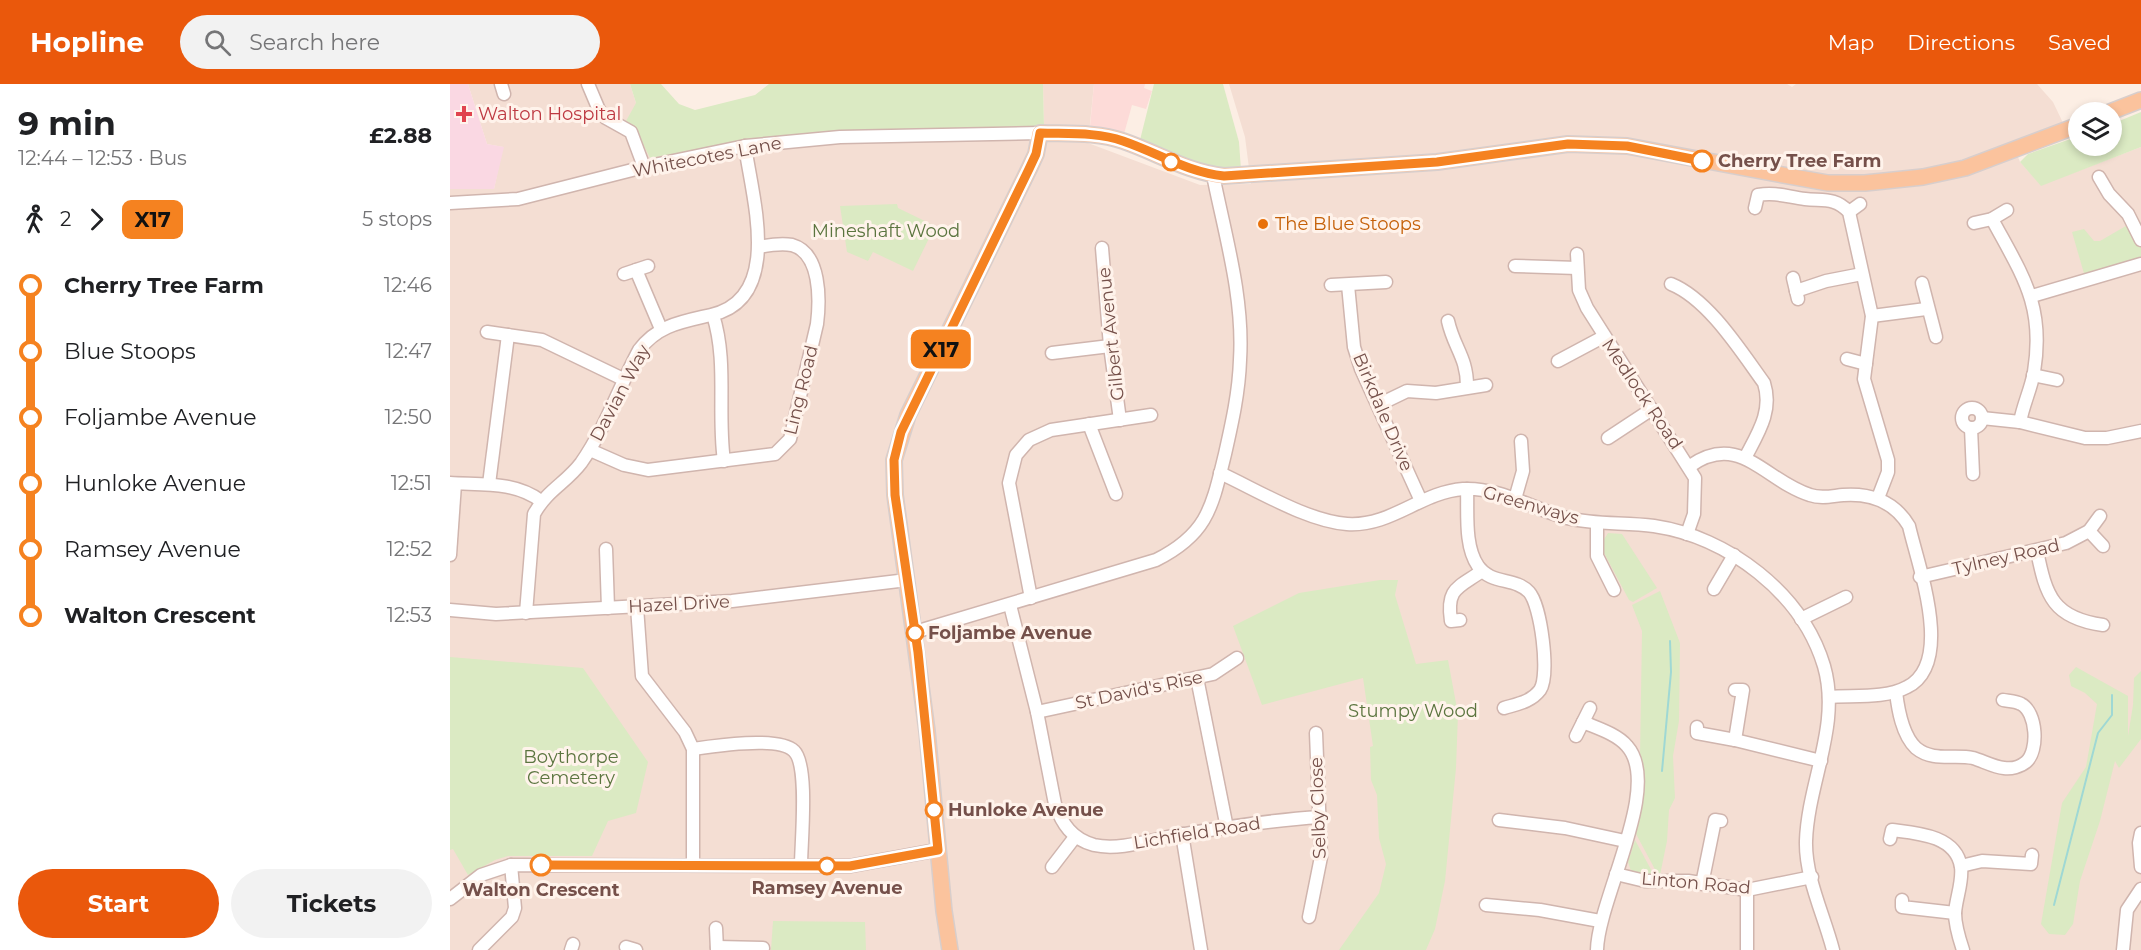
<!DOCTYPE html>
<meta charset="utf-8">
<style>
body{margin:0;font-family:Montserrat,sans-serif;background:#f2f2f2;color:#202124;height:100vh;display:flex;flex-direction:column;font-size:22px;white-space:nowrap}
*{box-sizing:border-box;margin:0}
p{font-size:20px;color:#757577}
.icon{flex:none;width:33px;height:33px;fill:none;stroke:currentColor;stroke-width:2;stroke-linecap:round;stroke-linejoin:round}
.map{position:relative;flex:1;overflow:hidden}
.sheet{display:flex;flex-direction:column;background:#fff;width:450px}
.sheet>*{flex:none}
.badge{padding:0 12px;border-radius:9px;font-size:21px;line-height:39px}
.tools{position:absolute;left:1618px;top:18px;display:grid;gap:12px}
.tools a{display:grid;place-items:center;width:54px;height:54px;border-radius:50%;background:#fff;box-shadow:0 3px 9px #0003;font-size:30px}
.map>.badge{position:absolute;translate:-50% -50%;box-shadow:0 0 0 3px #fff}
.legs{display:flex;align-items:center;gap:9px;height:66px;padding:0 18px;font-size:20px}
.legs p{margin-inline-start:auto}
.summary{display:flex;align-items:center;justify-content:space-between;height:102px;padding:0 18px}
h1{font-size:33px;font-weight:700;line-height:45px}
.action{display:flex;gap:12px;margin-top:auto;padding:12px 18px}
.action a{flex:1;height:69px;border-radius:36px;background:#ea580c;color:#fff;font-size:24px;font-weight:700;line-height:69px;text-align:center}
.action a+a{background:#f2f2f2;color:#202124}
ul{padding:0 18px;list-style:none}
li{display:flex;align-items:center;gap:21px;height:66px;font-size:22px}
li i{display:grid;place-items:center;width:9px;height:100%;margin:0 8px;background:currentColor}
li i::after{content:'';width:15px;height:15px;margin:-8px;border:4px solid;border-radius:50%;background:#fff}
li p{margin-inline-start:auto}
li:first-child i{background:linear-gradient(#0000 50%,currentColor 0)}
li:last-child i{background:linear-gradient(currentColor 50%,#0000 0)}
header{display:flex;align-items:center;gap:36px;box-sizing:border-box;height:84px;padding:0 30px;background:#ea580c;color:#fff}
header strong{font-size:28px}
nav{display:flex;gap:33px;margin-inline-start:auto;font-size:21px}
.search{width:420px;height:54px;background:#f2f2f2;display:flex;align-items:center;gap:15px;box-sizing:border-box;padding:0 21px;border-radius:33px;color:#757577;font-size:22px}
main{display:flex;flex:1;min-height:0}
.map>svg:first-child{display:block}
</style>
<header>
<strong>Hopline</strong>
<div class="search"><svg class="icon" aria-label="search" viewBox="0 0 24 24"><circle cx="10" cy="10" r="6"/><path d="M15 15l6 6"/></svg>Search here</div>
<nav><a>Map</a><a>Directions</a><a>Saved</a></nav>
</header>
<main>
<section class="sheet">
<div class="summary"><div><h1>9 min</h1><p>12:44 – 12:53 · Bus</p></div><b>£2.88</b></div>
<div class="legs"><svg class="icon" aria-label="walk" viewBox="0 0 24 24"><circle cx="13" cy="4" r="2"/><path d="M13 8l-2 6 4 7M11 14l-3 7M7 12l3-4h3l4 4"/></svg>2<svg class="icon" aria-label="forward" viewBox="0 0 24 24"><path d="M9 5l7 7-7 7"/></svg><b class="badge" style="background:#f58220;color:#111">X17</b><p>5 stops</p></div>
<ul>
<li><i style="color:#f58220"></i><b>Cherry Tree Farm</b><p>12:46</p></li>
<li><i style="color:#f58220"></i><span>Blue Stoops</span><p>12:47</p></li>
<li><i style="color:#f58220"></i><span>Foljambe Avenue</span><p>12:50</p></li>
<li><i style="color:#f58220"></i><span>Hunloke Avenue</span><p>12:51</p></li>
<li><i style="color:#f58220"></i><span>Ramsey Avenue</span><p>12:52</p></li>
<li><i style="color:#f58220"></i><b>Walton Crescent</b><p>12:53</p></li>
</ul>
<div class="action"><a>Start</a><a>Tickets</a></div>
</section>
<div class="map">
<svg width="1691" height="866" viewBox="0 0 1691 866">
<rect width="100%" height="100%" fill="#fceee4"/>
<path fill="#f4ded3" d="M18,0H180L186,19L326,52L387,47L594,43L593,0H644L638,59L750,101L801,100L795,53L779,0H1337L1342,3L1346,0H1587L1603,18L1615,43L1563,61L1570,78L1591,101L1691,63V866H0V105H44L53,63L37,60Z"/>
<path fill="#fddbd8" d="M644,0H695L694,4L702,7L696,25L682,21L674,50L640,43Z"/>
<path fill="#fad8e3" d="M0,0H18L37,60L54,63L44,105H0Z"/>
<g fill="#dbeac3">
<path d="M180,0H211L229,20L245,26L305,11L319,0H593L594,43L387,47L326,52L200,74L184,42L176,37L186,19Z"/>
<path d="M704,0H773L789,58L791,86L766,85L689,60Z"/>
<path d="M1691,28V63L1591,102L1570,78L1578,70L1629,52V62H1662V40Z"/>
<path d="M447,120L448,124L485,142L463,187L423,168L418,177L397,168L390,122Z"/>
<path d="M1681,139L1691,161V177L1635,193L1622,148L1634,145L1644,157H1650Z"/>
<path d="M1158,449L1172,450L1207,504L1183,518L1179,516L1153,467V457Z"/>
<path d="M930,496H948L945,511L966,580L998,576L1008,630L1006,684L995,797L985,845L976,866H889L929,809L936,780L929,754L927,711L921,696L920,663L923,662L913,594L812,621L783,542L849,509Z"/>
<path d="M1210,507L1230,559L1229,637L1223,672L1225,714L1219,726L1217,757L1210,791H1208L1185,748L1194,696L1190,672L1192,547L1182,521Z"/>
<path d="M0,573L133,584L198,678L186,729L158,737L142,772H58L45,776L18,791L3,765L0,766Z"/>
<path d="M1626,583L1678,612V652L1683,621L1684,594L1691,587V655L1669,684L1665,677L1650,737L1630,797L1623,840L1615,851L1599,850L1591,840L1612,719L1636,683L1647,620L1635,609L1621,602L1619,591Z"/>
<path d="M1185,756L1204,791L1181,787L1178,778Z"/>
<path d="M323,837L415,838L416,866H321Z"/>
</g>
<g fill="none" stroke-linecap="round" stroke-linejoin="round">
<g stroke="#9fd8d4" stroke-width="2">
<path d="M1212,687L1221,588L1220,557"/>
<path d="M1604,821L1648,649L1662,631V611"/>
</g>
<defs>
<g id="minor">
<path d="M51,0L54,10"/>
<path d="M138,0L149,26L156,34L181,48L194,83"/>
<path d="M1649,93L1659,110L1678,130L1691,156"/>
<path d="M0,119L68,115L194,83L295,62L390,53L590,49"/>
<path d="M1305,124L1308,111C1326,108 1338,113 1355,115C1373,117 1385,113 1399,128L1422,232L1414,295L1438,376V388L1428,414"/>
<path d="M1399,128L1410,120"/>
<path d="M1542,135C1572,191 1595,221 1584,288C1581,305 1573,321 1570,338"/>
<path d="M1524,139L1542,135L1557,126"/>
<path d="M652,164L660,262L670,336"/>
<path d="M1127,170L1129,206L1137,224L1245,394L1244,430L1237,450"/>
<path d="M1065,182L1127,184"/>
<path d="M186,186L211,245"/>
<path d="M174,190L198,182"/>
<path d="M1343,194L1348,215"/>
<path d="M1472,199L1486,253"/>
<path d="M1221,200C1258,215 1290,266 1314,299C1323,327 1308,349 1295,374"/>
<path d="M881,201L936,198"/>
<path d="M898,201L904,263L911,285L971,417"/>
<path d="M1346,207L1376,197L1412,190"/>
<path d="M1582,212L1691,180"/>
<path d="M263,231C278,278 267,328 274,377"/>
<path d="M1422,232L1476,225"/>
<path d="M998,237C1004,264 1017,273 1017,302"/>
<path d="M37,248L92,256L173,295"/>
<path d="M602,269L660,262"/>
<path d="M1397,275L1416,280"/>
<path d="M1108,277L1153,253"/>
<path d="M1583,291L1607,296"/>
<path d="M928,321L957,307L986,309L1036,301"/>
<circle cx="1522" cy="334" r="10"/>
<path d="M1532,334L1570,338L1635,354H1657L1691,347"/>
<path d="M639,340L666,410"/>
<path d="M1521,344L1523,390"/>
<path d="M1158,354L1202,325"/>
<path d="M140,366L174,381L198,386L325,370L340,355L367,240C370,216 371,169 342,161C331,159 319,161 309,163"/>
<path d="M1240,382C1290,347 1315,397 1360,411C1371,415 1382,412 1393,411C1421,409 1444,417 1459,442C1468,482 1505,579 1457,603C1435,615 1403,611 1379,613"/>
<path d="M770,389C807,406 857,437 897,440C941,443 971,408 1013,405C1050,403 1082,425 1117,434C1146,441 1175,438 1204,442C1278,453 1352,509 1374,582C1391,641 1358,698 1356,757C1355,793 1374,831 1383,866"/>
<path d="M0,399C32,401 64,397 91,417"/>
<path d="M39,400L58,251"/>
<path d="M1017,405C1018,428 1014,462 1028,482C1041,501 1065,493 1079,508C1091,521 1100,591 1090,606C1081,618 1067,620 1054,624"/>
<path d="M1065,415L1073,387L1071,357"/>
<path d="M1147,439V472L1164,506"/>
<path d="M1639,447L1653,462"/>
<path d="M156,465L158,524"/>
<path d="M1587,467C1596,512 1603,534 1653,541"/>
<path d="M0,471L5,400"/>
<path d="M1470,493L1616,459L1639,447L1650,432"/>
<path d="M1264,505L1284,471"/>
<path d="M581,514L559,399L566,371L579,356L601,346L701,331"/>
<path d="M560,521L587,628L605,720C612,740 622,755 644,761C670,767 703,755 729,751C776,743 823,736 870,733"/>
<path d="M187,523L192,592L235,648L243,665V780"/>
<path d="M0,526L46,530L282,517L457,496"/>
<path d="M76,529L84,430C97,406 116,399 131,379C155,345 169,303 189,266C208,241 231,238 261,231C334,215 302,113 295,62"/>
<path d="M1351,535L1396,513"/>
<path d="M1010,536L1001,537C996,504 1008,504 1032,487"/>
<path d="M465,548L706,476C758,450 762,423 775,370C782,339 789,308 790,276C794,214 775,151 763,91"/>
<path d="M747,594L777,744"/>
<path d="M1285,606H1293L1285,656"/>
<path d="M1446,608C1448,625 1452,651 1466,664C1483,678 1504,670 1523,674C1533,677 1544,683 1554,684C1561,685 1570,683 1576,678C1589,667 1587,628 1571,620C1566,617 1558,617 1553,616"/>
<path d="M587,628L763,590L787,574"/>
<path d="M1133,638C1147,644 1167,650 1177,662C1213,702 1148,815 1147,866"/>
<path d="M1247,643V649L1285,656L1371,677"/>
<path d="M1126,652L1140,624"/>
<path d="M243,665C263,662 329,652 344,667C359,681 351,759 351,781"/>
<path d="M1049,736L1115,744L1175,757"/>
<path d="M1691,749L1689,759L1691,783"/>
<path d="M732,750L751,866"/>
<path d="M1440,755L1442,746C1466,749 1506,751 1511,783C1513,798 1506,814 1505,829C1505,841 1509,854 1513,866"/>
<path d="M1511,782L1532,777L1581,780L1582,771"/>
<path d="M602,783L625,753"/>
<path d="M1166,790L1195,797H1238L1297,806L1362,793"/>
<path d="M1252,800L1265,736L1271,737"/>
<path d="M0,815L31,791L61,781L400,782L487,766"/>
<path d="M1452,816V823L1505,829"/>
<path d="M1036,821L1090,826L1150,837"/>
<path d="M859,833L871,773L866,649"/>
<path d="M266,844L267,866"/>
<path d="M176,863L186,866"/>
<path d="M267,863L313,864"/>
<path d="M29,866L62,833L65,824L61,781"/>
<path d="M121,866L123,860"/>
<path d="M1297,866V806"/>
<path d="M1673,866L1677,826L1691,805"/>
</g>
<g id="major">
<path d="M1660,28L1691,16"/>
<path d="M500,866L494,827L477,647L445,411L444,376L458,331L579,85L586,70L590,49C618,50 647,48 673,57C708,69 737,88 774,92L987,78L1118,60L1177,62L1344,93L1378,99H1415L1473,93L1515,84L1629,41"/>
</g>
</defs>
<use href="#minor" stroke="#d0b5ae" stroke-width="15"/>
<use href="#major" stroke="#d8cecc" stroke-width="18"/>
<use href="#minor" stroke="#fff" stroke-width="12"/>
<use href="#major" stroke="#fbc39d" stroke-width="15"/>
</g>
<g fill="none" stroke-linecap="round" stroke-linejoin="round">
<defs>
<path id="line-1" d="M91,781L400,782L488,766L468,568L445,411L444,376L451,348L579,85L586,70L590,49C618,50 647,48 673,57C708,69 737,88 774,92L987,78L1118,60L1177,62L1252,77"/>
</defs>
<use href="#line-1" stroke="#fff" stroke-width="14"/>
<use href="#line-1" stroke="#f58220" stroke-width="9"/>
</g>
<path fill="#e0444e" stroke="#fff3eb" stroke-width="2" d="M11 21h6v6h6v6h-6v6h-6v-6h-6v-6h6z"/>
<g fill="#fff" stroke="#f58220" stroke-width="3">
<circle cx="1252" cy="77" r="10"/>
<circle cx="721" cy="78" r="8"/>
<circle cx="465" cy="549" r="8"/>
<circle cx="484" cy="726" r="8"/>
<circle cx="91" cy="781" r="10"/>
<circle cx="377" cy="782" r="8"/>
</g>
<circle fill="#e8710a" stroke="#fff3eb" stroke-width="2" cx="813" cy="140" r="6"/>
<g text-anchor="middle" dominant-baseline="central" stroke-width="6" stroke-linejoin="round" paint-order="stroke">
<g font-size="18" fill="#be3a42" stroke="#fff3eb" text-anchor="start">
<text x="28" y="30">Walton Hospital</text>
</g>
<g font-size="18" fill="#75504a" stroke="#fff3eb">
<text transform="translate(257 73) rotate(-11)">Whitecotes Lane</text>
<text transform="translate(661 250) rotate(-96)">Gilbert Avenue</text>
<text transform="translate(351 306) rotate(-76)">Ling Road</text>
<text transform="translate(170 309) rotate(-62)">Davian Way</text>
<text transform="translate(1192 310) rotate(56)">Medlock Road</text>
<text transform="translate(933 328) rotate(67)">Birkdale Drive</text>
<text transform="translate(1081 421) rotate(16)">Greenways</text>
<text transform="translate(1556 473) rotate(-13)">Tylney Road</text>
<text transform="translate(229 520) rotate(-3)">Hazel Drive</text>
<text transform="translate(689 606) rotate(-12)">St David's Rise</text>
<text transform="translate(868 724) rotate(-92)">Selby Close</text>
<text transform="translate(747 749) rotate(-9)">Lichfield Road</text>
<text transform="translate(1246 799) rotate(5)">Linton Road</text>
</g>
<g font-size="18" font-weight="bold" fill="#75504a" stroke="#fff3eb" text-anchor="start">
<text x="1268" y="77">Cherry Tree Farm</text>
<text x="478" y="549">Foljambe Avenue</text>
<text x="498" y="726">Hunloke Avenue</text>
<text x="377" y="804" text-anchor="middle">Ramsey Avenue</text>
<text x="91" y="806" text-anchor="middle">Walton Crescent</text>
</g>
<g font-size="18" fill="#c56008" stroke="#fff3eb" text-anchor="start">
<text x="825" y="140">The Blue Stoops</text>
</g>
<g font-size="18" fill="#5b753f" stroke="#fff3eb">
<text x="436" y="147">Mineshaft Wood</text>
<text x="963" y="627">Stumpy Wood</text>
<text x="121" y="673">Boythorpe<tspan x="121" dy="21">Cemetery</tspan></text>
</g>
</g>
</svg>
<div class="tools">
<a><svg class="icon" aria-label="layers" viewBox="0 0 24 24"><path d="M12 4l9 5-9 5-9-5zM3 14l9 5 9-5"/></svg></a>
</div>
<b class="badge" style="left:491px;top:265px;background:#f58220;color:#111">X17</b>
</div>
</main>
